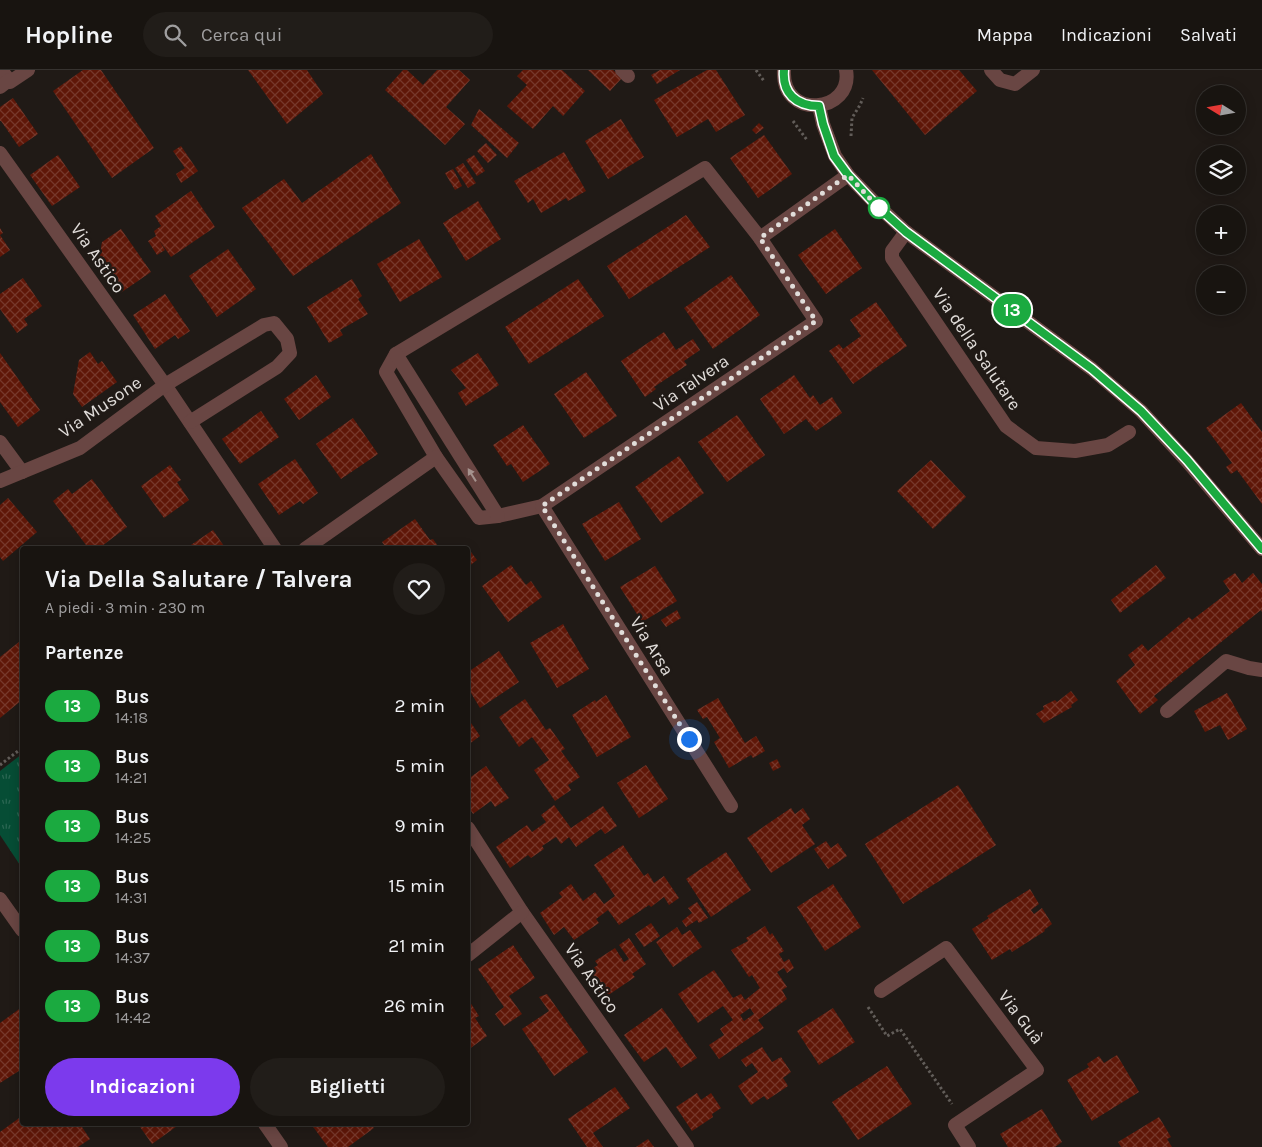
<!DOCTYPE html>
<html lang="it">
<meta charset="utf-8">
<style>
body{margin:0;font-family:Karla,sans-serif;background:#211d19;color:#f1f3f6;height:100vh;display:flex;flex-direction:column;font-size:19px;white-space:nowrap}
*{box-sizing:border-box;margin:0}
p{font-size:16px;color:#9f9e9f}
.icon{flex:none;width:28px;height:28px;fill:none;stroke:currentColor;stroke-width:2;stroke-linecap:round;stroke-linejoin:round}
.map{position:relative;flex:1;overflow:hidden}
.sheet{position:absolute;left:20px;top:476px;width:450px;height:580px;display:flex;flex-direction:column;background:#181410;border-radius:5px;box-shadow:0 2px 12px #0003,0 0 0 1px #363330}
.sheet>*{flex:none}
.badge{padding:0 10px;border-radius:16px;font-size:18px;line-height:32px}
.needle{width:32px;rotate:281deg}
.tools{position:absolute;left:1196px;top:15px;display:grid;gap:10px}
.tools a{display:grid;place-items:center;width:50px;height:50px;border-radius:50%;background:#181410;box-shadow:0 2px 12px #0003,0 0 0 1px #363330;font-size:25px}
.you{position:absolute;width:25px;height:25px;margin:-12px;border:4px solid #fff;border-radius:50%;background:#1a73e8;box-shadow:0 0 0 8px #1a73e833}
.map>.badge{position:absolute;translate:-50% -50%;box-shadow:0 0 0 2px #fff}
h2{padding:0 25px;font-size:19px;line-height:45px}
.round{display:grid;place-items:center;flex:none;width:52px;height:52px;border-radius:26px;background:#211d19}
.headline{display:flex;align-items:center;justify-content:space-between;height:85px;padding:0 25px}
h1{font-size:24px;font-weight:700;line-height:38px}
.cta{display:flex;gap:10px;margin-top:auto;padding:10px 25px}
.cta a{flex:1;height:58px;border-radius:30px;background:#7c3aed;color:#fff;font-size:20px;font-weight:700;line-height:58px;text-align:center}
.cta a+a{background:#211d19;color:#f1f3f6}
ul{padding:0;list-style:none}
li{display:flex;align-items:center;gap:15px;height:60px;padding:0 25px}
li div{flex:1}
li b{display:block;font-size:19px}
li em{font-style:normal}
li .badge{min-width:55px;font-weight:700;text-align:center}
header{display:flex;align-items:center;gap:30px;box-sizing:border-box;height:70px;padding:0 25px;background:#181410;border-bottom:1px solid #363330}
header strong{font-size:24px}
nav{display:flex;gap:28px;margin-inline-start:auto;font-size:18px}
.search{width:350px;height:45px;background:#211d19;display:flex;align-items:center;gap:12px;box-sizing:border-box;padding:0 18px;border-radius:28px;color:#9f9e9f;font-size:19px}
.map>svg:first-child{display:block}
</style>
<header>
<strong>Hopline</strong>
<div class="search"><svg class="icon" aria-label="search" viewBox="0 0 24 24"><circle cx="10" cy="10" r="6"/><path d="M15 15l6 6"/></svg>Cerca qui</div>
<nav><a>Mappa</a><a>Indicazioni</a><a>Salvati</a></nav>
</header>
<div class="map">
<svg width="1262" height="1077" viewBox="0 0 1262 1077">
<defs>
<pattern id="park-tufts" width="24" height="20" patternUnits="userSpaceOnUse" patternTransform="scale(1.25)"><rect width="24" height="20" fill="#064d35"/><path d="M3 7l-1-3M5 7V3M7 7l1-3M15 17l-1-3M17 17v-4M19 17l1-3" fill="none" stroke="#2a6652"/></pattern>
<pattern id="building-cross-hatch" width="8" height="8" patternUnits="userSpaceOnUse" patternTransform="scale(1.25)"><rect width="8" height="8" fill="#5f1708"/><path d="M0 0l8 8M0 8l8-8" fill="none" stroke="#76382b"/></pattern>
</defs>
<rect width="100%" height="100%" fill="#201a16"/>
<path fill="url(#park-tufts)" d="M22,684V798L0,765V701Z"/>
<g fill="url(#building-cross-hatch)" fill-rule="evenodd">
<path d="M83,0H101L154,78L112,108L53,21Z"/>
<path d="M248,0H307L323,24L287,54Z"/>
<path d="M403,0H407L423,15L437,0H459L470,10L446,37L465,54L445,75L385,20Z"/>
<path d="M523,0H562L585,21L563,46L553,36L533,59L507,36L527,15L517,6Z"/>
<path d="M588,0H613L622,8L610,21Z"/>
<path d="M660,0H680L657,14L651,5Z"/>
<path d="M707,0H716L745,45L716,62L708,49L677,67L654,30Z"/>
<path d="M872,0H959L977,21L925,65Z"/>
<path d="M13,28L38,64L19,77L1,51H0V37Z"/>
<path d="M479,39L519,73L507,88L471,55Z"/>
<path d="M621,49L644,87L608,109L585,71Z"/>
<path d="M759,53L764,58L756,64L752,60Z"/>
<path d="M764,65L792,104L758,128L730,88Z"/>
<path d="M486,73L497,85L488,93L477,81Z"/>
<path d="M181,76L198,101L181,113L176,104L185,98L173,81Z"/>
<path d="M564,82L586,121L568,131L566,128L541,143L533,129L528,133L514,111Z"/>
<path d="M371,84L401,133L293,206L242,138L284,109L302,133Z"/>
<path d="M58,85L80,117L52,136L30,105Z"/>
<path d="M474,85L485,101L477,106L466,90Z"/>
<path d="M463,93L476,113L468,118L455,98Z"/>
<path d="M453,99L462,116L455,120L445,103Z"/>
<path d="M191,121L215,157L171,187L159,170L165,180L157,185L148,171L156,166L154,161L161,156L155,146Z"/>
<path d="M478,131L501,169L466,191L443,153Z"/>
<path d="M686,145L710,177L629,229L607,196Z"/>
<path d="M0,158L3,163L0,165L10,180L0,187Z"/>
<path d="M121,159L151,202L119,224L98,193L102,172Z"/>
<path d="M835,159L862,198L826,224L798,185Z"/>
<path d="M419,169L442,207L400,232L377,194Z"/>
<path d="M228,179L256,219L217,247L189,206Z"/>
<path d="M731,205L760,245L713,279L684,238Z"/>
<path d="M23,208L42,236L24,249L28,255L17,263L0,239V224Z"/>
<path d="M352,209L362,226L358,229L368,244L340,260L343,265L329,273L307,237Z"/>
<path d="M578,209L604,246L529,294L505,257Z"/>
<path d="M165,224L190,261L178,269L175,265L155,279L133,245Z"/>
<path d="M876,232L907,276L853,314L829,281L839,274L843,279L861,266L850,250Z"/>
<path d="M664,262L676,280L693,269L700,280L684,291L687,295L654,317L656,319L645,327L621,291Z"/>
<path d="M90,282L98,294L102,291L117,312L82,337L73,324L79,290Z"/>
<path d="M0,283L40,340L18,357L0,332Z"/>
<path d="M478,283L499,315L466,336L458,323L466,318L451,300Z"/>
<path d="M586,302L617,346L584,368L554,324Z"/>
<path d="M316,305L331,327L299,350L284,329Z"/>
<path d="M794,305L810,328L813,325L820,335L832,327L842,343L816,361L806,349L784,364L760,329Z"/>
<path d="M1241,333L1262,362V434L1237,400L1231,404L1226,397L1232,393L1206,358Z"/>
<path d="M261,341L279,367L240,394L222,369Z"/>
<path d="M737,345L765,385L727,412L698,372Z"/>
<path d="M353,348L378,384L341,409L316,374Z"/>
<path d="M523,355L550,394L523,412L511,394L507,396L493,375Z"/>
<path d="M679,386L704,423L661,453L635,417Z"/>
<path d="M295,389L318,423L303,434L300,431L279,445L258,414Z"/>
<path d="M931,390L966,427L933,459L897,421Z"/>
<path d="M170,395L181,410L177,412L189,430L164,448L141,416Z"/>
<path d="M92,409L127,457L98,479H89L53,431L68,419L72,424Z"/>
<path d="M8,428L37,462L3,491L0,487V435Z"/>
<path d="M619,432L641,469L605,491L582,454Z"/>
<path d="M415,449L430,470L433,469L440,479H387L382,472Z"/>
<path d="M213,460L226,479H185Z"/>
<path d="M471,482L477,490L468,497V485Z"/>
<path d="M511,495L526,515L531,511L542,527L508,552L482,516Z"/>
<path d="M1156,495L1166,508L1120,543L1111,530Z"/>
<path d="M655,496L677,531L642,552L620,517Z"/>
<path d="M1235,503L1242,513L1253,503L1262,514V542L1261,540L1154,626L1158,630L1140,644L1116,611L1135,595L1128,585L1142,574L1148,581L1189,547L1192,550L1230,521L1223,511Z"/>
<path d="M677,540L681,548L666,557L661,550Z"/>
<path d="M563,554L589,599L557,618L530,573Z"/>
<path d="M19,572L22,576V630L0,648V587Z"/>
<path d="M499,581L519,612L480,638L468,618V602Z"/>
<path d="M1071,621L1078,630L1071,635L1072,637L1044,653L1036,644L1044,639L1043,636L1055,630L1057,632Z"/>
<path d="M1227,623L1247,659L1228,670L1220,655L1205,662L1194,641Z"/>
<path d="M606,625L631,667L597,687L572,645L595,630L596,632Z"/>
<path d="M718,628L745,673L756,666L765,681L753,688L751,685L729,698L714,672L720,668L707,647L703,649L697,640Z"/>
<path d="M525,629L546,660L550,658L565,679L561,681L580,707L568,715L571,720L555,731L534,700L549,690L532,667L519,677L499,647Z"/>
<path d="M471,653L480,666L468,675V655Z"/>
<path d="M777,689L781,697L773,701L769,693Z"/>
<path d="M646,695L668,729L639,748L617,713Z"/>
<path d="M486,696L509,728L495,737L491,731L473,744L468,736V709Z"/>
<path d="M958,715L996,775L903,834L865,774Z"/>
<path d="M554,735L571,758L603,736L617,756L605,764L601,759L576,777L569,767L561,774L556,767L542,776L544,779L531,788L528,785L510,798L496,777L527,755L532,762L546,752L541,745Z"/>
<path d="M791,738L795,744L803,738L810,749L802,755L815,774L771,803L747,768Z"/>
<path d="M826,771L831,778L838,773L847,786L828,799L814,779Z"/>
<path d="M623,775L644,806L648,803L654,813L664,806L679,828L669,835L664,827L651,837L649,835L619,855L608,840L596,849L599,853L574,870L564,857L554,865L540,843L562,827L559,823L571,814L583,831L595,822L604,834L615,826L594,795Z"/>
<path d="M726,782L751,820L711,847L686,809Z"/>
<path d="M833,814L861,857L825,881L797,837Z"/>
<path d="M1030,819L1039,834L1031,840L1034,844L1042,838L1052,854L1044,860L1045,861L1012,882L1010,879L992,890L972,859L989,848L987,846Z"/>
<path d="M697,832L708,848L699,853L697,850L686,857L682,851L692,843L688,838Z"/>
<path d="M651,853L660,866L644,877L635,864Z"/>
<path d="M765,856L770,865L772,863L784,881L779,884L784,892L789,889L794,898L787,903L784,898L777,902L787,917L782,920L787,929L758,950L764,958L719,989L709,975L724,965L720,959L733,950L723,936L698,953L678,924L714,900L733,928L741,924L745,930L760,918L752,905L749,907L731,880L748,871L746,868ZM750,938L754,944L744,951L740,945Z"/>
<path d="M677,857L682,865L690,860L702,877L673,897L656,872Z"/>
<path d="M629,868L646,894L632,904L635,907L601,930L584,904L598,895L595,891L615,878L624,892L629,889L619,875Z"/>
<path d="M513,875L535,908L509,926L522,944L504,956L495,944L504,937L478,899Z"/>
<path d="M547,924L588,982L554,1006L522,959L549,941L539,927Z"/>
<path d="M468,929L479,946L475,948L487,966L468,980Z"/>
<path d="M22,937V999L0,1013V953Z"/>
<path d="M662,938L697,988L681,998L666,977L644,992L624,965Z"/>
<path d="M833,938L855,972L819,995L797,961Z"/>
<path d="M762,977L772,992L781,987L791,1002L783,1008L788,1016L767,1030L764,1026L751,1035L738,1016L758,1002L752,993L746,997L741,990Z"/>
<path d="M1117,985L1139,1022L1092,1051L1067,1010L1089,997L1087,994L1099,986L1104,993Z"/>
<path d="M887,996L912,1034L858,1070L832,1032Z"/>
<path d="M615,1017L630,1038L593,1063L603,1077H587L568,1049Z"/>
<path d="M697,1023L701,1030L711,1023L721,1038L712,1044L713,1047L692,1061L676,1037Z"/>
<path d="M1042,1039L1062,1072L1055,1077H1008L1000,1064Z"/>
<path d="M22,1046V1054H80L90,1069L78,1077H0V1062Z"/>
<path d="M1159,1047L1171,1067L1167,1069L1172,1077H1121L1118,1072Z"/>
<path d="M138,1054H180L152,1074Z"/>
<path d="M311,1054H371L374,1058L348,1077H328Z"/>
<path d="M648,1069L654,1077H636Z"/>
</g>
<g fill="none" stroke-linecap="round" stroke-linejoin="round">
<g stroke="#625d59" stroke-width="3" stroke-dasharray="2.5 2.5" stroke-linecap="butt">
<path d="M756,0L764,11"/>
<path d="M793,51L807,70"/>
<path d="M851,66L852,48L860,35L863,28"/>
<path d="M0,695L22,678"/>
<path d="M868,937L887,966L900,959L952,1034"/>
</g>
<g stroke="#694643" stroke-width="14">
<path d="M991,0L1000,10L1015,14L1033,0"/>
<path d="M906,162L892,181V188L1006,356L1036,378L1075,381L1108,375L1129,362"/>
</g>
<g stroke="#694643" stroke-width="14">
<path d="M1,0L9,10"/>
<path d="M622,0L628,6"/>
<path d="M784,0C781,51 854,43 846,0"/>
<path d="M0,17L9,10L10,12L28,0"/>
<path d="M819,36L823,54L835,86L848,105L877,135L906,162L1092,299L1141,341L1187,391L1262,479"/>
<path d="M0,83L165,315L275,479"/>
<path d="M705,98L760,168L816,251L542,436L498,446L479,448L436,387L386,302L396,284Z"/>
<path d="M760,168L848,105"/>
<path d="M396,284L498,446"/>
<path d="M0,372L22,402"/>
<path d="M0,411L80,378L165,315L264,255L274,253L287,269L290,283L277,297L190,352"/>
<path d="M542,436L731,736"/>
<path d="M305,479L436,387"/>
<path d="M1167,641L1226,591L1249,598L1262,600"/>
<path d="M468,758L522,842L687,1077"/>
<path d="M0,829L22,860"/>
<path d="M468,885L522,842"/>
<path d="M881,921L946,878L1037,1000L955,1055L969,1077"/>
<path d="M265,1054L281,1077"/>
</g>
</g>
<defs><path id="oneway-solid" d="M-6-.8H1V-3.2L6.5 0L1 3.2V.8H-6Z" transform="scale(1.25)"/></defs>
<use fill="#a5928e" href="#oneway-solid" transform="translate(472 405) rotate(-122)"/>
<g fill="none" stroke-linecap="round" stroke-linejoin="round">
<defs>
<path id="line" d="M784,0C782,23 796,36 819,36L823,54L834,86L848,105L877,136L906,162L1092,299L1141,341L1187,390L1262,479"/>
</defs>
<use href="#line" stroke="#fff" stroke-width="11"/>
<use href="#line" stroke="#1baa40" stroke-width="8"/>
<path stroke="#e1ddda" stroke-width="5" stroke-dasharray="0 9" d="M689,669L542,436L816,251L760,168L848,105L879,138"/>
</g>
<circle fill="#fff" stroke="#1baa40" stroke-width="2.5" cx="879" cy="138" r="10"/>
<g text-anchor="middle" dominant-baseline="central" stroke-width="5" stroke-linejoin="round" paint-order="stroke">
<g font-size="18" fill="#e1ddda" stroke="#201a16">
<text transform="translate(98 188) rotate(55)">Via Astico</text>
<text transform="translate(977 279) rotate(56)">Via della Salutare</text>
<text transform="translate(691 313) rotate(-34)">Via Talvera</text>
<text transform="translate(100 337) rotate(-34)">Via Musone</text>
<text transform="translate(652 576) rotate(58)">Via Arsa</text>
<text transform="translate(592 908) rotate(55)">Via Astico</text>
<text transform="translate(1021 947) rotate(53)">Via Guà</text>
</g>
</g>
</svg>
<div class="tools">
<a><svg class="needle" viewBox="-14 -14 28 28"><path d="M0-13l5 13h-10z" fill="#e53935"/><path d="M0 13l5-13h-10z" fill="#9f9e9f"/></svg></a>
<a><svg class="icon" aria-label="layers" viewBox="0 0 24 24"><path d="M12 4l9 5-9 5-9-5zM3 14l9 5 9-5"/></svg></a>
<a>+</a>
<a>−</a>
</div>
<div class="you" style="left:689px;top:669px"></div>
<b class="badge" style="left:1012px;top:240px;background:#1baa40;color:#fff">13</b>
<section class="sheet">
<div class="headline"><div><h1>Via Della Salutare / Talvera</h1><p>A piedi · 3 min · 230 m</p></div><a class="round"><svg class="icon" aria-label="heart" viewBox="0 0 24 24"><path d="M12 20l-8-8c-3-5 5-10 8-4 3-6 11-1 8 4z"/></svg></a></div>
<h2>Partenze</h2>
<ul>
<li><span class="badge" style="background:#1baa40;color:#fff">13</span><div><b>Bus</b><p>14:18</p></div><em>2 min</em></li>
<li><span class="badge" style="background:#1baa40;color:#fff">13</span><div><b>Bus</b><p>14:21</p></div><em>5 min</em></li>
<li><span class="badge" style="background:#1baa40;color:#fff">13</span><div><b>Bus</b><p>14:25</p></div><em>9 min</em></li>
<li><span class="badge" style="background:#1baa40;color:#fff">13</span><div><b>Bus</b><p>14:31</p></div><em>15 min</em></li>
<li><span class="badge" style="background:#1baa40;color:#fff">13</span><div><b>Bus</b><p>14:37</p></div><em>21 min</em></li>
<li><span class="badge" style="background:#1baa40;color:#fff">13</span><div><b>Bus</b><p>14:42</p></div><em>26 min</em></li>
</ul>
<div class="cta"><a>Indicazioni</a><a>Biglietti</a></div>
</section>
</div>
